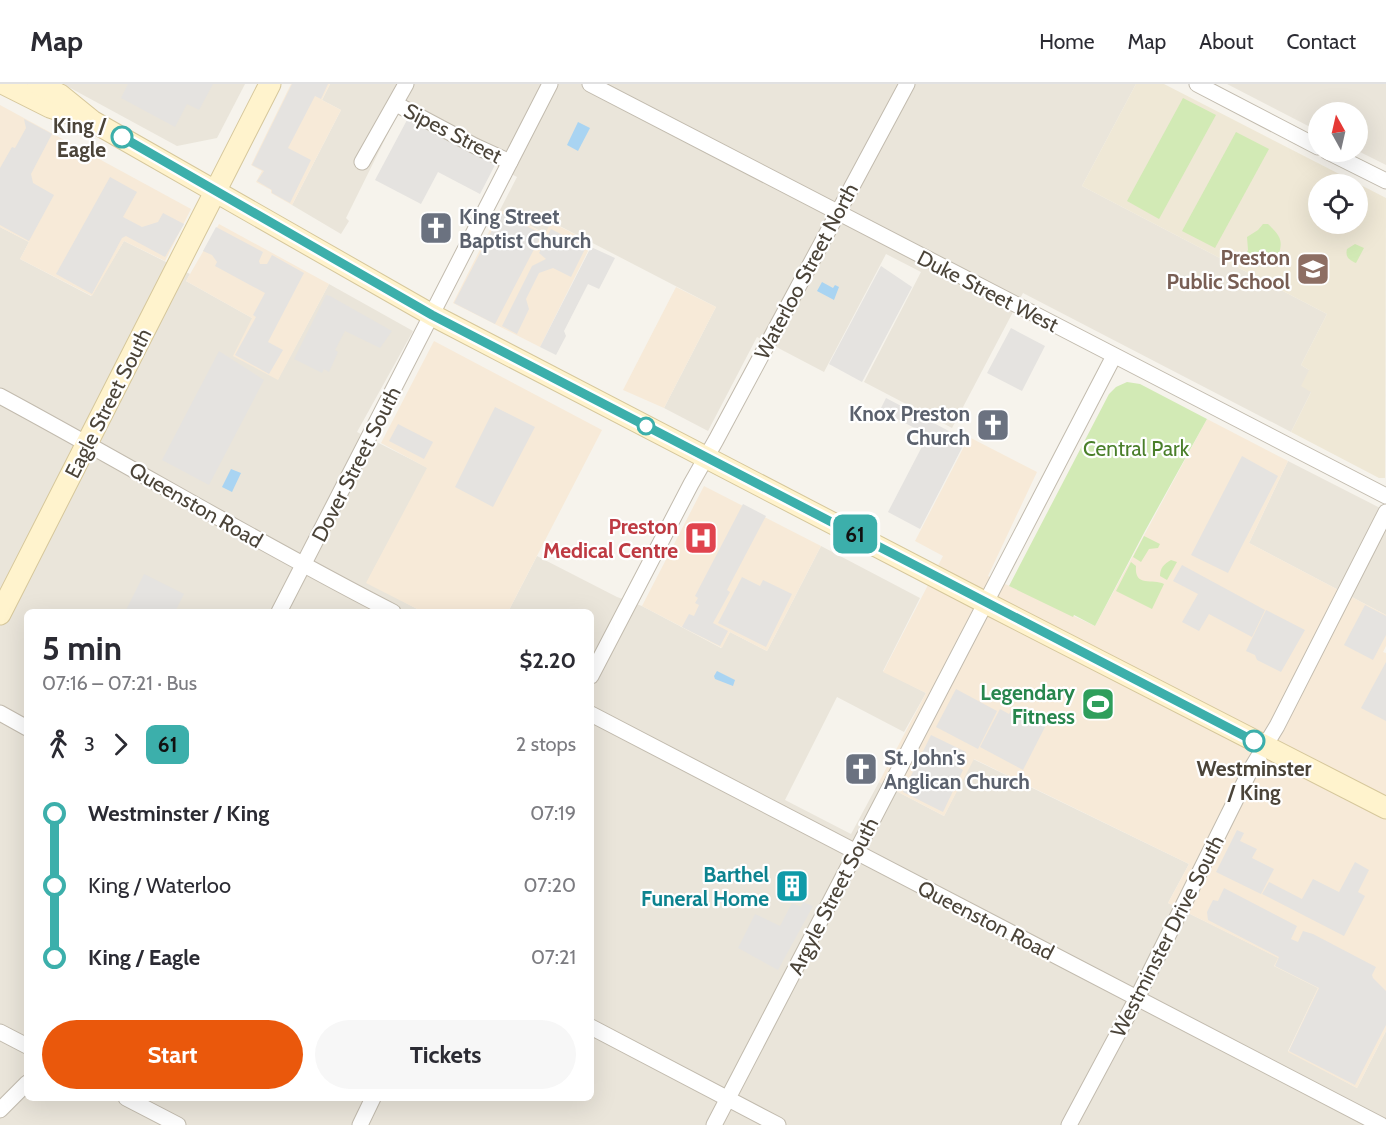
<!DOCTYPE html>
<meta charset="utf-8">
<style>
body{margin:0;font-family:Cabin,sans-serif;background:#f7f7f7;color:#2b2b33;height:100vh;display:flex;flex-direction:column;font-size:22px;white-space:nowrap}
*{box-sizing:border-box;margin:0}
p{font-size:20px;color:#7c7c81}
.icon{flex:none;width:33px;height:33px;fill:none;stroke:currentColor;stroke-width:2;stroke-linecap:round;stroke-linejoin:round}
.map{position:relative;flex:1;overflow:hidden}
.sheet{position:absolute;left:24px;top:525px;width:570px;height:492px;display:flex;flex-direction:column;background:#fff;border-radius:9px;box-shadow:0 6px 24px #0002}
.sheet>*{flex:none}
.badge{padding:0 12px;border-radius:9px;font-size:21px;line-height:39px}
.needle{width:39px;rotate:352deg}
.controls{position:absolute;left:1308px;top:18px;display:grid;gap:12px}
.controls a{display:grid;place-items:center;width:60px;height:60px;border-radius:50%;background:#fff;box-shadow:0 6px 24px #0002;font-size:30px}
.map>.badge{position:absolute;translate:-50% -50%;box-shadow:0 0 0 3px #fff}
.legs{display:flex;align-items:center;gap:9px;height:66px;padding:0 18px;font-size:20px}
.legs p{margin-inline-start:auto}
.overview{display:flex;align-items:center;justify-content:space-between;height:102px;padding:0 18px}
h1{font-size:33px;font-weight:800;line-height:45px}
.primary-button{display:flex;gap:12px;margin-top:auto;padding:12px 18px}
.primary-button a{flex:1;height:69px;border-radius:36px;background:#ea580c;color:#fff;font-size:24px;font-weight:800;line-height:69px;text-align:center}
.primary-button a+a{background:#f7f7f7;color:#2b2b33}
ul{padding:0 18px;list-style:none}
li{display:flex;align-items:center;gap:21px;height:72px;font-size:22px}
li i{display:grid;place-items:center;width:9px;height:100%;margin:0 8px;background:currentColor}
li i::after{content:'';width:15px;height:15px;margin:-8px;border:4px solid;border-radius:50%;background:#fff}
li p{margin-inline-start:auto}
li:first-child i{background:linear-gradient(#0000 50%,currentColor 0)}
li:last-child i{background:linear-gradient(currentColor 50%,#0000 0)}
header{display:flex;align-items:center;gap:36px;box-sizing:border-box;height:84px;padding:0 30px;background:#fff;border-bottom:2px solid #e1e1e2}
header strong{font-size:28px}
nav{display:flex;gap:33px;margin-inline-start:auto;font-size:21px}
.map>svg:first-child{display:block}
</style>
<header>
<strong>Map</strong>
<nav><a>Home</a><a>Map</a><a>About</a><a>Contact</a></nav>
</header>
<div class="map">
<svg width="1386" height="1041" viewBox="0 0 1386 1041">
<rect width="100%" height="100%" fill="#f6f3ec"/>
<g fill="#eae5da">
<path d="M63,0H245L217,54L177,62Z"/>
<path d="M330,0H1136L1082,102L1327,230L1301,281L1309,286L1311,308L1291,348L1023,209L952,344L864,298L921,188L886,170L824,288L757,253L708,347L664,324L716,223L552,138L546,150L500,126L517,93L398,29L346,134L349,137L341,150L292,121L341,26L322,16Z"/>
<path d="M1227,0H1386V81L1358,67V28H1318V47Z"/>
<path d="M0,143L29,158L20,175L91,212L124,157L190,190L186,197L252,234L278,295L329,200L413,247L357,348L428,384L367,498L423,528H27V1014H591V528H508L537,472L617,513L642,522L721,564L730,548L767,567L821,462L920,514L883,587L926,609L904,648L837,613L785,716L851,750L879,698L944,732L973,675L1189,780L1168,819L1279,874L1274,882L1318,904L1288,967L1357,1004L1386,947V1041H0Z"/>
<path d="M1288,377L1386,427V531L1249,459Z"/>
</g>
<g fill="#f7ead8">
<path d="M291,0H330L322,16L341,26L292,121L271,109V106L256,98L262,87L251,81Z"/>
<path d="M0,21L191,125L165,177L124,157L92,212L20,175L29,158L0,143Z"/>
<path d="M500,126L545,150L551,138L592,159L540,263L453,219Z"/>
<path d="M219,140L329,200L278,296L233,272L252,234L186,197Z"/>
<path d="M676,203L716,223L664,324L623,306Z"/>
<path d="M434,257L602,346L508,528H423L366,499L427,384L381,359Z"/>
<path d="M1207,335L1288,377L1249,459L1386,531V562L1383,568L1386,569V947L1357,1004L1288,968L1318,904L1274,882L1278,874L1168,819L1189,780L974,675L944,732L879,698L926,609L883,588L943,472L915,457L969,353L1037,388L988,492L1095,542Z"/>
<path d="M704,402L821,462L767,567L730,548L722,564L642,522Z"/>
</g>
<path fill="#efe8d6" fill-rule="evenodd" d="M1136,0H1164L1386,114L1385,394H1379L1291,348L1311,308L1301,302L1309,286L1301,281L1327,230L1082,102ZM1318,100H1358V140H1318Z"/>
<g fill="#d2eab5">
<path d="M1183,14L1216,31L1159,135L1127,117Z"/>
<path d="M1236,48L1269,65L1215,164L1182,147Z"/>
<path d="M1263,140H1268C1285,156 1282,159 1276,180L1271,183L1247,174L1246,170L1248,166L1247,153L1258,146Z"/>
<path d="M1355,160L1364,164L1356,179C1349,176 1345,173 1347,165Z"/>
<path d="M1127,298L1140,300L1207,335L1145,447L1095,542L1074,531L1073,533L1009,502L1109,310L1116,303Z"/>
<path d="M1144,452L1160,460L1158,464L1149,465L1141,478L1133,473Z"/>
<path d="M1171,476L1177,478L1167,496L1160,492C1160,484 1164,480 1171,476Z"/>
<path d="M1131,478L1136,482C1134,504 1153,494 1164,500L1152,525L1116,507Z"/>
</g>
<g fill="#e5e3e0">
<path d="M128,0H213L199,26L187,20L175,43L121,14Z"/>
<path d="M292,0H328L321,15L315,12L288,64L311,76L290,119L272,109V106L257,97L264,87L252,81Z"/>
<path d="M24,35L52,50L31,90L33,99L54,111L29,157L0,141V84L12,63L15,64L26,44Z"/>
<path d="M407,36L495,81L480,110L438,88L421,120L375,96Z"/>
<path d="M110,93L137,108L123,133L142,143L158,138L163,129L184,140L165,173L126,152L122,154L92,210L56,190Z"/>
<path d="M501,129L542,150L495,240L454,219Z"/>
<path d="M216,143L263,168L259,177L260,180H267L272,171L304,189L268,258L283,266L269,290L235,271L256,233L253,231L265,209L215,182L217,178L212,171L203,167Z"/>
<path d="M551,145L586,163L571,193L553,184L539,189L526,215L529,225L517,250L502,242L532,182L546,175L539,169Z"/>
<path d="M591,163L615,174L599,205L588,200L564,247L566,252L556,271L540,263Z"/>
<path d="M881,182L912,203L862,298L829,280Z"/>
<path d="M326,211L330,212L392,247L380,264L345,247L335,266L338,268L329,288L324,285L322,289L294,275Z"/>
<path d="M1011,244L1045,262L1022,307L987,289Z"/>
<path d="M219,267L264,296L209,401L162,376Z"/>
<path d="M886,314L966,356L920,445L888,428L928,351L880,326Z"/>
<path d="M495,323L535,343L493,423L455,403Z"/>
<path d="M398,340L433,358L424,375L389,357Z"/>
<path d="M1242,372L1278,392L1228,489L1191,471Z"/>
<path d="M743,420L766,432L727,506L730,508L713,539L728,547L720,562L682,543L689,530L694,532L699,521L695,519L698,514L695,512Z"/>
<path d="M1182,481L1265,526L1252,553L1209,530L1199,547L1182,538L1198,510L1173,497Z"/>
<path d="M144,490L184,510L175,528H125Z"/>
<path d="M742,493L760,502L763,496L792,510L766,563L718,539Z"/>
<path d="M1365,521L1386,532V551L1373,576L1344,561Z"/>
<path d="M1266,526L1305,546L1281,588L1257,576L1255,571L1246,567Z"/>
<path d="M1386,578V637L1361,624Z"/>
<path d="M956,605L997,627L978,665L936,643Z"/>
<path d="M1000,625L1009,630L1012,625L1045,643L1023,686L980,663Z"/>
<path d="M931,651L966,668L958,683L963,686L943,728L903,708Z"/>
<path d="M1237,746L1244,749L1240,757L1257,765L1252,774L1274,785L1261,810L1216,788Z"/>
<path d="M1355,778L1369,786L1358,808L1365,812L1344,852L1262,810L1269,798L1302,815L1313,795L1339,808Z"/>
<path d="M1224,804L1297,842L1291,855L1298,858L1303,847L1313,850L1376,883L1372,891L1373,894L1386,907V941L1355,1001L1289,967L1319,904L1275,882L1279,873L1208,836L1207,828L1213,816L1218,817Z"/>
<path d="M803,818L813,822L778,886L738,864L755,830L780,842L792,819L801,823Z"/>
</g>
<g fill="#a9d4f2">
<path d="M578,38L590,44L578,67L567,61Z"/>
<path d="M822,198L833,204L835,201L839,203L834,216L817,207Z"/>
<path d="M231,385L241,389L232,408L222,403Z"/>
<path d="M717,587L735,596L733,602L715,595L714,592Z"/>
</g>
<g fill="none" stroke-linecap="round" stroke-linejoin="round">
<defs>
<g id="street">
<path d="M590,0L1386,412"/>
<path d="M1197,0L1318,63"/>
<path d="M396,20L475,62L510,78"/>
<path d="M1328,68L1386,97"/>
<path d="M362,78L406,0"/>
<path d="M0,312C132,383 260,460 393,528"/>
<path d="M279,528L550,0"/>
<path d="M591,592L691,400L716,356L907,0"/>
<path d="M0,629L27,644"/>
<path d="M591,630L1381,1041"/>
<path d="M591,943L778,1041"/>
<path d="M0,948L27,962"/>
<path d="M126,1014L178,1041"/>
<path d="M0,1026L27,999"/>
<path d="M360,1041L373,1014"/>
<path d="M714,1041L1114,272"/>
<path d="M1069,1041L1137,914L1251,685L1277,642L1386,428"/>
</g>
<g id="secondary">
<path d="M4,0L50,23L80,33"/>
<path d="M38,0L60,11L92,37L432,231L986,519L1386,724"/>
<path d="M0,530L270,0"/>
</g>
</defs>
<use href="#street" stroke="#c2bbae" stroke-width="17"/>
<use href="#secondary" stroke="#d6c79b" stroke-width="23"/>
<use href="#street" stroke="#fff" stroke-width="15"/>
<use href="#secondary" stroke="#fff3cd" stroke-width="21"/>
</g>
<g fill="none" stroke-linecap="round" stroke-linejoin="round">
<defs>
<path id="line-1" d="M122,53L432,231L1254,657"/>
</defs>
<use href="#line-1" stroke="#fff" stroke-width="14"/>
<use href="#line-1" stroke="#3cafab" stroke-width="9"/>
</g>
<defs>
<symbol id="church-square" viewBox="-11 -11 22 22"><rect x="-9" y="-9" width="18" height="18" rx="4" fill="#6b7280" stroke="#fff"/><path d="M-1.2-6h2.4v3.5h3.3v2.4h-3.3V6h-2.4V-.1h-3.3v-2.4h3.3Z" fill="#fff"/></symbol>
<symbol id="school-square" viewBox="-11 -11 22 22"><rect x="-9" y="-9" width="18" height="18" rx="4" fill="#8d6e63" stroke="#fff"/><path d="M0-5L7-2L0 1L-7-2ZM-4 1L0 2.5L4 1V4Q0 6-4 4Z" fill="#fff"/></symbol>
<symbol id="hospital-square" viewBox="-11 -11 22 22"><rect x="-9" y="-9" width="18" height="18" rx="4" fill="#e0444e" stroke="#fff"/><path d="M-5-5h3v3.5h4V-5h3V5h-3V1.5h-4V5h-3Z" fill="#fff"/></symbol>
<symbol id="stadium-square" viewBox="-11 -11 22 22"><rect x="-9" y="-9" width="18" height="18" rx="4" fill="#2e9e5b" stroke="#fff"/><path d="M0-5a6.5 5 0 1 0 0 10a6.5 5 0 1 0 0-10ZM-3.5-1.8h7v3.6h-7Z" fill="#fff"/></symbol>
<symbol id="building-square" viewBox="-11 -11 22 22"><rect x="-9" y="-9" width="18" height="18" rx="4" fill="#0f9aa8" stroke="#fff"/><path d="M-4-6H4V6H1V3H-1V6H-4ZM-2.5-4.3h1.7v1.8h-1.7ZM.8-4.3h1.7v1.8H.8ZM-2.5-1h1.7V.8h-1.7ZM.8-1h1.7V.8H.8Z" fill="#fff"/></symbol>
</defs>
<g fill-rule="evenodd">
<use href="#church-square" x="417" y="125" width="38" height="38"/>
<use href="#school-square" x="1294" y="166" width="38" height="38"/>
<use href="#church-square" x="974" y="322" width="38" height="38"/>
<use href="#hospital-square" x="682" y="435" width="38" height="38"/>
<use href="#stadium-square" x="1079" y="601" width="38" height="38"/>
<use href="#church-square" x="842" y="666" width="38" height="38"/>
<use href="#building-square" x="773" y="783" width="38" height="38"/>
</g>
<g fill="#fff" stroke="#3cafab" stroke-width="3">
<circle cx="122" cy="53" r="10"/>
<circle cx="646" cy="342" r="8"/>
<circle cx="1254" cy="657" r="10"/>
</g>
<g text-anchor="middle" dominant-baseline="central" stroke-width="4.5" stroke-linejoin="round" paint-order="stroke">
<g font-size="21" font-weight="bold" fill="#4b4439" stroke="#fff" text-anchor="end">
<text x="106" y="41">King /<tspan x="106" dy="24">Eagle</tspan></text>
<text x="1254" y="684" text-anchor="middle">Westminster<tspan x="1254" dy="24">/ King</tspan></text>
</g>
<g font-size="21" fill="#4b4439" stroke="#fff">
<text transform="translate(453 49) rotate(27)">Sipes Street</text>
<text transform="translate(806 187) rotate(-62)">Waterloo Street North</text>
<text transform="translate(988 207) rotate(27)">Duke Street West</text>
<text transform="translate(108 319) rotate(-63)">Eagle Street South</text>
<text transform="translate(356 380) rotate(-63)">Dover Street South</text>
<text transform="translate(196 421) rotate(30)">Queenston Road</text>
<text transform="translate(833 812) rotate(-63)">Argyle Street South</text>
<text transform="translate(986 836) rotate(27)">Queenston Road</text>
<text transform="translate(1167 852) rotate(-63)">Westminster Drive South</text>
</g>
<g font-size="21" font-weight="bold" fill="#5b616d" stroke="#fff" text-anchor="start">
<text x="459" y="132">King Street<tspan x="459" dy="24">Baptist Church</tspan></text>
<text x="970" y="329" text-anchor="end">Knox Preston<tspan x="970" dy="24">Church</tspan></text>
<text x="884" y="673">St. John's<tspan x="884" dy="24">Anglican Church</tspan></text>
</g>
<g font-size="21" font-weight="bold" fill="#785e54" stroke="#fff" text-anchor="end">
<text x="1290" y="173">Preston<tspan x="1290" dy="24">Public School</tspan></text>
</g>
<g font-size="21" fill="#4a7f2a" stroke="#fff">
<text x="1136" y="364">Central Park</text>
</g>
<g font-size="21" font-weight="bold" fill="#be3a42" stroke="#fff" text-anchor="end">
<text x="678" y="442">Preston<tspan x="678" dy="24">Medical Centre</tspan></text>
</g>
<g font-size="21" font-weight="bold" fill="#27864d" stroke="#fff" text-anchor="end">
<text x="1075" y="608">Legendary<tspan x="1075" dy="24">Fitness</tspan></text>
</g>
<g font-size="21" font-weight="bold" fill="#0d838f" stroke="#fff" text-anchor="end">
<text x="769" y="790">Barthel<tspan x="769" dy="24">Funeral Home</tspan></text>
</g>
</g>
</svg>
<div class="controls">
<a><svg class="needle" viewBox="-14 -14 28 28"><path d="M0-13l5 13h-10z" fill="#e53935"/><path d="M0 13l5-13h-10z" fill="#7c7c81"/></svg></a>
<a><svg class="icon" aria-label="locate" viewBox="0 0 24 24"><circle cx="12" cy="12" r="6"/><path d="M12 2v4M12 18v4M2 12h4M18 12h4"/></svg></a>
</div>
<b class="badge" style="left:855px;top:450px;background:#3cafab;color:#111">61</b>
<section class="sheet">
<div class="overview"><div><h1>5 min</h1><p>07:16 – 07:21 · Bus</p></div><b>$2.20</b></div>
<div class="legs"><svg class="icon" aria-label="walk" viewBox="0 0 24 24"><circle cx="13" cy="4" r="2"/><path d="M13 8l-2 6 4 7M11 14l-3 7M7 12l3-4h3l4 4"/></svg>3<svg class="icon" aria-label="forward" viewBox="0 0 24 24"><path d="M9 5l7 7-7 7"/></svg><b class="badge" style="background:#3cafab;color:#111">61</b><p>2 stops</p></div>
<ul>
<li><i style="color:#3cafab"></i><b>Westminster / King</b><p>07:19</p></li>
<li><i style="color:#3cafab"></i><span>King / Waterloo</span><p>07:20</p></li>
<li><i style="color:#3cafab"></i><b>King / Eagle</b><p>07:21</p></li>
</ul>
<div class="primary-button"><a>Start</a><a>Tickets</a></div>
</section>
</div>
